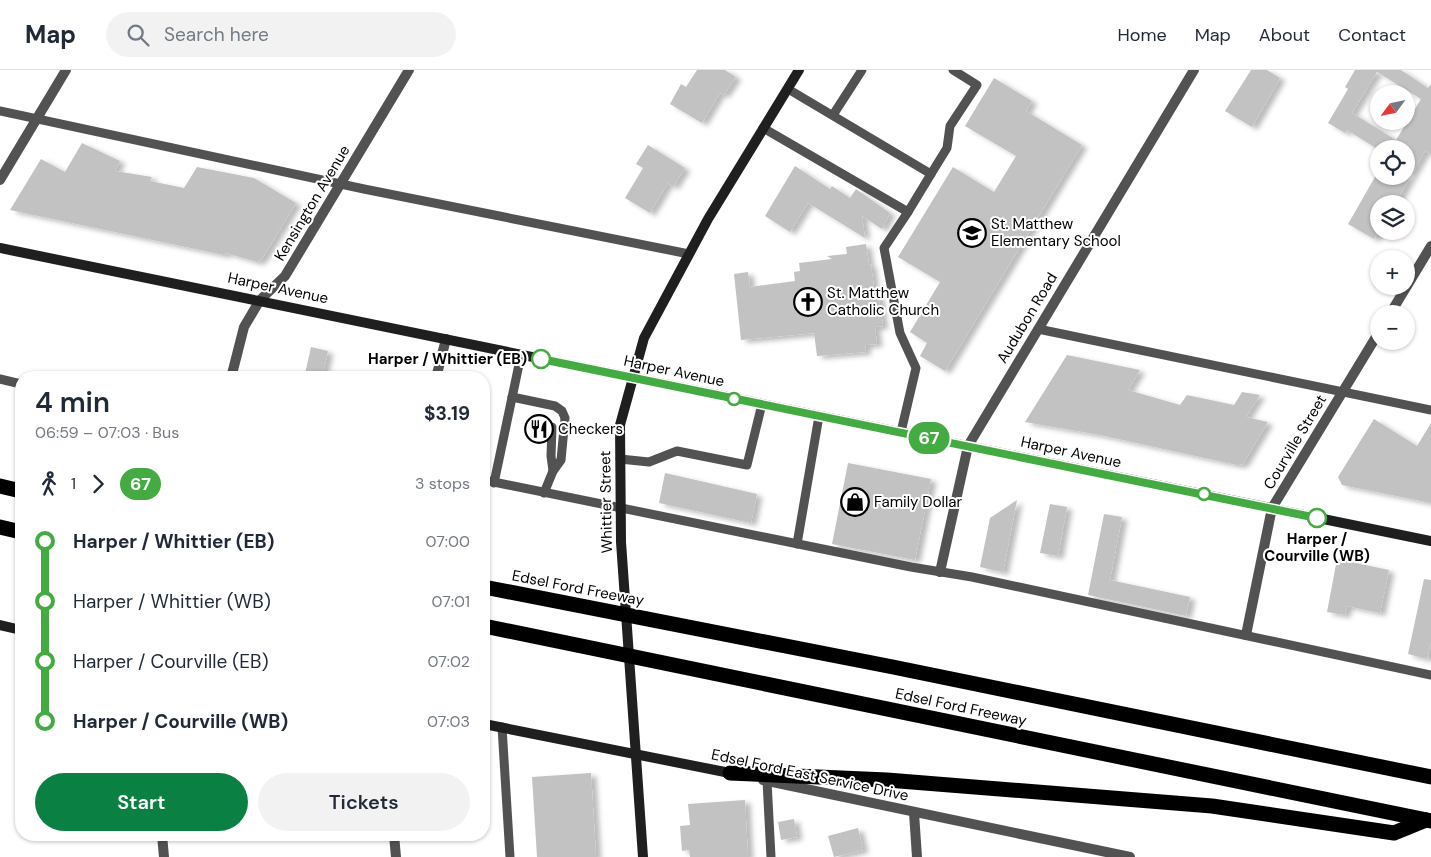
<!DOCTYPE html>
<meta charset="utf-8">
<style>
body{margin:0;font-family:"DM Sans",sans-serif;background:#f2f2f3;color:#1f2937;height:100vh;display:flex;flex-direction:column;font-size:19px;white-space:nowrap}
*{box-sizing:border-box;margin:0}
p{font-size:16px;color:#747a83}
.icon{flex:none;width:28px;height:28px;fill:none;stroke:currentColor;stroke-width:2;stroke-linecap:round;stroke-linejoin:round}
.map{position:relative;flex:1;overflow:hidden}
.side{position:absolute;left:15px;top:301px;width:475px;height:470px;display:flex;flex-direction:column;background:#fff;border-radius:20px;box-shadow:0 1px 4px #0004}
.side>*{flex:none}
.badge{padding:0 10px;border-radius:16px;font-size:18px;line-height:32px}
.needle{width:32px;rotate:237deg}
.fabs{position:absolute;left:1370px;top:15px;display:grid;gap:10px}
.fabs a{display:grid;place-items:center;width:45px;height:45px;border-radius:50%;background:#fff;box-shadow:0 1px 4px #0004;font-size:25px}
.map>.badge{position:absolute;translate:-50% -50%;box-shadow:0 0 0 2px #fff}
.legs{display:flex;align-items:center;gap:8px;height:55px;padding:0 20px;font-size:16px}
.legs p{margin-inline-start:auto}
.headline{display:flex;align-items:center;justify-content:space-between;height:85px;padding:0 20px}
h1{font-size:28px;font-weight:600;line-height:38px}
.action{display:flex;gap:10px;margin-top:auto;padding:10px 20px}
.action a{flex:1;height:58px;border-radius:30px;background:#0b8043;color:#fff;font-size:20px;font-weight:600;line-height:58px;text-align:center}
.action a+a{background:#f2f2f3;color:#1f2937}
ul{padding:0 20px;list-style:none}
li{display:flex;align-items:center;gap:18px;height:60px;font-size:19px}
li i{display:grid;place-items:center;width:8px;height:100%;margin:0 6px;background:currentColor}
li i::after{content:'';width:12px;height:12px;margin:-6px;border:4px solid;border-radius:50%;background:#fff}
li p{margin-inline-start:auto}
li:first-child i{background:linear-gradient(#0000 50%,currentColor 0)}
li:last-child i{background:linear-gradient(currentColor 50%,#0000 0)}
header{display:flex;align-items:center;gap:30px;box-sizing:border-box;height:70px;padding:0 25px;background:#fff;border-bottom:1px solid #e0e1e3}
header strong{font-size:24px}
nav{display:flex;gap:28px;margin-inline-start:auto;font-size:18px}
.search{width:350px;height:45px;background:#f2f2f3;display:flex;align-items:center;gap:12px;box-sizing:border-box;padding:0 18px;border-radius:28px;color:#747a83;font-size:19px}
.map>svg:first-child{display:block}
</style>
<header>
<strong>Map</strong>
<div class="search"><svg class="icon" aria-label="search" viewBox="0 0 24 24"><circle cx="10" cy="10" r="6"/><path d="M15 15l6 6"/></svg>Search here</div>
<nav><a>Home</a><a>Map</a><a>About</a><a>Contact</a></nav>
</header>
<div class="map">
<svg width="1431" height="787" viewBox="0 0 1431 787">
<defs>
<filter id="shadow"><feDropShadow dx="5.5" dy="3" stdDeviation="2.5" flood-color="#0004"/></filter>
</defs>
<rect width="100%" height="100%" fill="#fff"/>
<g fill="#c2c2c2" fill-rule="evenodd" filter="url(#shadow)">
<path d="M697,0H725L736,7L724,25L720,23L702,53L670,34L681,14L686,17Z"/>
<path d="M1251,0H1267L1280,8L1252,57L1225,41Z"/>
<path d="M1355,0H1401L1428,18L1431,14V84L1425,81L1395,134H1379V161L1374,169L1348,154L1379,100V106H1406V79L1379,80L1347,60L1345,63L1328,53L1348,19L1345,17ZM1377,2L1421,29L1396,70L1352,43Z"/>
<path d="M994,8L1032,31L1026,41L1082,75L945,301L920,286L927,273L910,262L940,212L898,187L953,97L994,122L1016,86L965,56Z"/>
<path d="M82,73L120,91L115,101L152,107L150,111L184,118L197,97L254,108L296,133L262,189L257,192L226,183L224,185L10,140L41,89L65,102Z"/>
<path d="M648,75L685,98L673,117L668,113L650,143L625,128L643,98L636,94Z"/>
<path d="M795,96L830,119L832,116L850,128L856,119L890,143L882,159L862,146L865,168L808,133L790,162L765,146Z"/>
<path d="M866,174L869,195L871,194L875,227L878,221L883,256L875,257L877,274L865,275L866,282L817,286L814,263L741,270L734,204L748,202L750,217L795,211L794,202L800,201L799,193L832,189L827,186L847,184L846,177Z"/>
<path d="M311,277L328,281L322,308H304Z"/>
<path d="M1067,285L1140,300L1128,320L1180,335L1187,325L1234,335L1242,322L1260,325L1246,347L1268,352L1243,394L1237,395L1100,365L1025,352Z"/>
<path d="M1374,349L1417,376L1431,353V433L1342,415L1338,407Z"/>
<path d="M848,393L931,409L915,490L832,474Z"/>
<path d="M665,403L757,424L751,453L659,433Z"/>
<path d="M1017,430L1003,502L980,497L990,448Z"/>
<path d="M1050,434L1067,437L1058,486L1040,483Z"/>
<path d="M1104,444L1122,447L1110,510L1190,527L1186,546L1088,525Z"/>
<path d="M1337,489L1389,500L1380,543L1347,536L1345,545L1327,542Z"/>
<path d="M1424,509L1431,510V571L1427,589L1408,584Z"/>
<path d="M591,703L596,787H537L532,707Z"/>
<path d="M745,730L748,787H690L689,780L682,781L680,756L690,755L688,734Z"/>
<path d="M794,749L797,767L781,770L778,752Z"/>
<path d="M858,758L863,780L834,787L828,766Z"/>
</g>
<g fill="none" stroke-linecap="round" stroke-linejoin="round">
<g stroke="#525252" stroke-width="9">
<path d="M0,41L364,119L689,184"/>
<path d="M833,45L862,0"/>
<path d="M763,58L908,142L931,104L788,19"/>
<path d="M931,104L947,78L950,56L977,15L953,0"/>
<path d="M1038,259L1431,340"/>
<path d="M0,309L21,314"/>
<path d="M512,327L555,336L562,341L565,348L561,390L553,401L544,423"/>
<path d="M552,357L551,386L553,401"/>
<path d="M901,362L916,298L900,263L884,178L908,142"/>
<path d="M620,389L649,392L677,381L747,395L762,334"/>
<path d="M484,410L911,497L972,507L1431,605"/>
<path d="M494,413L521,285"/>
<path d="M797,474L819,346"/>
<path d="M502,657L510,787"/>
<path d="M767,711L771,787"/>
</g>
<g stroke="#525252" stroke-width="10">
<path d="M0,110L66,0"/>
<path d="M1390,244L1431,176"/>
<path d="M231,308L244,257L260,230L285,206L409,0"/>
<path d="M436,308L446,269"/>
<path d="M940,502L968,376L1194,0"/>
<path d="M1246,565L1272,438L1379,262"/>
<path d="M763,710L1130,787"/>
<path d="M914,743L917,787"/>
<path d="M162,765L164,787"/>
<path d="M394,765L396,787"/>
</g>
<g stroke="#1f1f1f" stroke-width="10">
<path d="M0,178L1431,471"/>
<path d="M0,555L21,560"/>
<path d="M484,654L730,703"/>
<path d="M643,787L621,472L620,355L644,268L708,149L799,0"/>
</g>
<g stroke="#000" stroke-width="15">
<path d="M0,416L21,421"/>
<path d="M0,457L21,462"/>
<path d="M484,517L893,597L1431,707"/>
<path d="M484,556L1431,751"/>
<path d="M730,703L887,710L1212,736L1394,763L1426,750"/>
</g>
</g>
<g fill="none" stroke-linecap="round" stroke-linejoin="round">
<defs>
<path id="line-1" d="M541,289L1317,448"/>
</defs>
<use href="#line-1" stroke="#fff" stroke-width="11"/>
<use href="#line-1" stroke="#44aa42" stroke-width="8"/>
</g>
<defs>
<symbol id="school-ring" viewBox="-11 -11 22 22"><circle r="9.5" fill="#fff" stroke="#000" stroke-width="1.5"/><path d="M0-5L7-2L0 1L-7-2ZM-4 1L0 2.5L4 1V4Q0 6-4 4Z" fill="#000"/></symbol>
<symbol id="church-ring" viewBox="-11 -11 22 22"><circle r="9.5" fill="#fff" stroke="#000" stroke-width="1.5"/><path d="M-1.2-6h2.4v3.5h3.3v2.4h-3.3V6h-2.4V-.1h-3.3v-2.4h3.3Z" fill="#000"/></symbol>
<symbol id="restaurant-ring" viewBox="-11 -11 22 22"><circle r="9.5" fill="#fff" stroke="#000" stroke-width="1.5"/><path d="M-5-6h1v4h1v-4h1v4h1v-4h1v5L-1.5 .5V6h-2V.5L-5-1ZM5-6V6H3V1.5H1.5Q1.5-4 5-6Z" fill="#000"/></symbol>
<symbol id="shop-ring" viewBox="-11 -11 22 22"><circle r="9.5" fill="#fff" stroke="#000" stroke-width="1.5"/><path d="M-5-2.5h2.3a2.7 3.5 0 0 1 5.4 0H5L5.5 6h-11ZM-1.5-2.5h3a1.5 2.3 0 0 0-3 0Z" fill="#000"/></symbol>
</defs>
<g fill-rule="evenodd">
<use href="#school-ring" x="956" y="147" width="32" height="32"/>
<use href="#church-ring" x="792" y="216" width="32" height="32"/>
<use href="#restaurant-ring" x="523" y="343" width="32" height="32"/>
<use href="#shop-ring" x="839" y="416" width="32" height="32"/>
</g>
<g fill="#fff" stroke="#44aa42" stroke-width="2.5">
<circle cx="541" cy="289" r="9"/>
<circle cx="734" cy="329" r="6"/>
<circle cx="1204" cy="424" r="6"/>
<circle cx="1317" cy="448" r="9"/>
</g>
<g text-anchor="middle" dominant-baseline="central" stroke-width="4" stroke-linejoin="round" paint-order="stroke">
<g font-size="15" fill="#000" stroke="#fff">
<text transform="translate(312 133) rotate(-59)">Kensington Avenue</text>
<text transform="translate(278 218) rotate(12)">Harper Avenue</text>
<text transform="translate(1027 248) rotate(-59)">Audubon Road</text>
<text transform="translate(674 301) rotate(12)">Harper Avenue</text>
<text transform="translate(1295 372) rotate(-59)">Courville Street</text>
<text transform="translate(1071 382) rotate(12)">Harper Avenue</text>
<text transform="translate(606 432) rotate(-91)">Whittier Street</text>
<text transform="translate(578 518) rotate(11)">Edsel Ford Freeway</text>
<text transform="translate(961 637) rotate(12)">Edsel Ford Freeway</text>
<text transform="translate(810 705) rotate(12)">Edsel Ford East Service Drive</text>
</g>
<g font-size="15" fill="#000" stroke="#fff" text-anchor="start">
<text x="991" y="154">St. Matthew<tspan x="991" dy="17">Elementary School</tspan></text>
<text x="827" y="223">St. Matthew<tspan x="827" dy="17">Catholic Church</tspan></text>
<text x="558" y="359">Checkers</text>
<text x="874" y="432">Family Dollar</text>
</g>
<g font-size="15" font-weight="bold" fill="#000" stroke="#fff" text-anchor="end">
<text x="527" y="289">Harper / Whittier (EB)</text>
<text x="1317" y="469" text-anchor="middle">Harper /<tspan x="1317" dy="17">Courville (WB)</tspan></text>
</g>
</g>
</svg>
<div class="fabs">
<a><svg class="needle" viewBox="-14 -14 28 28"><path d="M0-13l5 13h-10z" fill="#e53935"/><path d="M0 13l5-13h-10z" fill="#747a83"/></svg></a>
<a><svg class="icon" aria-label="locate" viewBox="0 0 24 24"><circle cx="12" cy="12" r="6"/><path d="M12 2v4M12 18v4M2 12h4M18 12h4"/></svg></a>
<a><svg class="icon" aria-label="layers" viewBox="0 0 24 24"><path d="M12 4l9 5-9 5-9-5zM3 14l9 5 9-5"/></svg></a>
<a>+</a>
<a>−</a>
</div>
<b class="badge" style="left:929px;top:368px;background:#44aa42;color:#fff">67</b>
<section class="side">
<div class="headline"><div><h1>4 min</h1><p>06:59 – 07:03 · Bus</p></div><b>$3.19</b></div>
<div class="legs"><svg class="icon" aria-label="walk" viewBox="0 0 24 24"><circle cx="13" cy="4" r="2"/><path d="M13 8l-2 6 4 7M11 14l-3 7M7 12l3-4h3l4 4"/></svg>1<svg class="icon" aria-label="forward" viewBox="0 0 24 24"><path d="M9 5l7 7-7 7"/></svg><b class="badge" style="background:#44aa42;color:#fff">67</b><p>3 stops</p></div>
<ul>
<li><i style="color:#44aa42"></i><b>Harper / Whittier (EB)</b><p>07:00</p></li>
<li><i style="color:#44aa42"></i><span>Harper / Whittier (WB)</span><p>07:01</p></li>
<li><i style="color:#44aa42"></i><span>Harper / Courville (EB)</span><p>07:02</p></li>
<li><i style="color:#44aa42"></i><b>Harper / Courville (WB)</b><p>07:03</p></li>
</ul>
<div class="action"><a>Start</a><a>Tickets</a></div>
</section>
</div>
